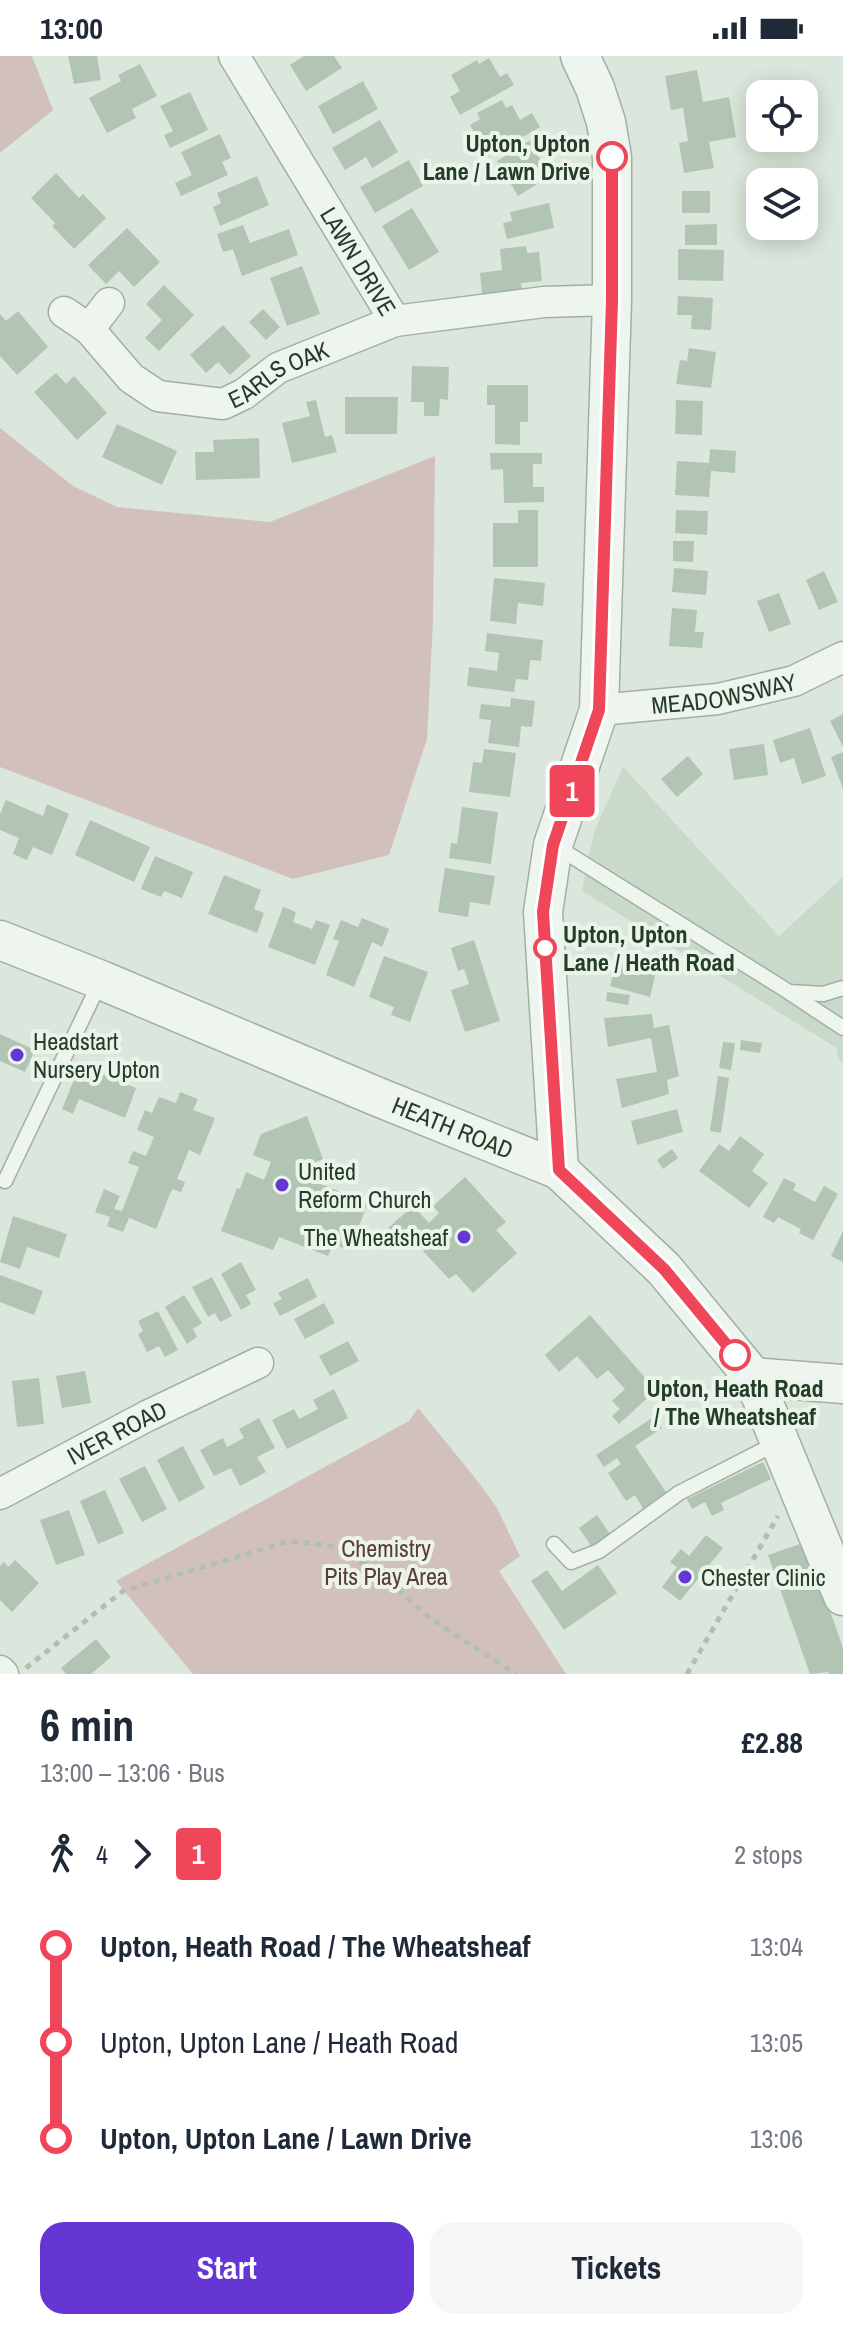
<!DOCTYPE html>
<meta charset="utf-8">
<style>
body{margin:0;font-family:"Archivo Narrow",sans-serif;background:#f6f6f7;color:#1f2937;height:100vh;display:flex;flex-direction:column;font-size:30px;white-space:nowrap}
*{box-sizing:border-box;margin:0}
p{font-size:26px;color:#747a83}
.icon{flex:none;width:44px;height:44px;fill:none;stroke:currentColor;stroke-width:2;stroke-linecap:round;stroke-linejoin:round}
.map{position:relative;height:1618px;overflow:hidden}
.side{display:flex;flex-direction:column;background:#fff;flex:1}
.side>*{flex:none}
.badge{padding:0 16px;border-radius:6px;font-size:28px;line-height:52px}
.tools{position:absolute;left:746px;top:24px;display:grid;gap:16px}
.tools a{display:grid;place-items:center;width:72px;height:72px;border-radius:16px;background:#fff;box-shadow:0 4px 20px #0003;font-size:40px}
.map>.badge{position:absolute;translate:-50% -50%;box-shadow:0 0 0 4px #fff}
.legs{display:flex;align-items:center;gap:12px;height:88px;padding:0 40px;font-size:26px}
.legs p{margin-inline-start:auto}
.headline{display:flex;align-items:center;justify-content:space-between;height:136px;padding:0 40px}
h1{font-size:44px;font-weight:700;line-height:60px}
.cta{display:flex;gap:16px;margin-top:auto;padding:16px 40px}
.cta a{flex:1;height:92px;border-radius:24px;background:#6636d5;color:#fff;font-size:32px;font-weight:700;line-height:92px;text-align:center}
.cta a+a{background:#f6f6f7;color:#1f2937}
ul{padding:0 40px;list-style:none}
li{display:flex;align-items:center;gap:28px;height:96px;font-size:30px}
li i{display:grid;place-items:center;width:12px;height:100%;margin:0 10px;background:currentColor}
li i::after{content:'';width:20px;height:20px;margin:-10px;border:6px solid;border-radius:50%;background:#fff}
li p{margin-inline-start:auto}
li:first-child i{background:linear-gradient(#0000 50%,currentColor 0)}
li:last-child i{background:linear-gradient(currentColor 50%,#0000 0)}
.status{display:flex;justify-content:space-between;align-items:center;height:56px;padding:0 40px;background:#fff;direction:ltr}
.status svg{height:22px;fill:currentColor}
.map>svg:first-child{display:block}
</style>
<div class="status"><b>13:00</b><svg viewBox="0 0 49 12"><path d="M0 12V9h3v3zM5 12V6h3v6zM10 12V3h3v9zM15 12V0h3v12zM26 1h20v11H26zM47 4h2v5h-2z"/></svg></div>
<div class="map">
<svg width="843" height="1618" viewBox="0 0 843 1618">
<rect width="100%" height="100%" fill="#dbe7dc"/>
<path fill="#c9d9ca" d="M623,711L779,880L843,821V1006L838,1003L837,992L582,835L594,776Z"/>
<g fill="#d1c0bc">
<path d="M0,0H32L53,54L0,97Z"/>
<path d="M0,372L73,430L117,451L270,466L435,400L433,565L427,683L389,799L293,823L0,711Z"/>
<path d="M418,1352L476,1423L497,1452L520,1500L499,1515L566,1618H193L116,1525L409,1365Z"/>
</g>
<g fill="#b2c4b3">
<path d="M68,0H97L101,24L74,28Z"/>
<path d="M304,0H334L342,12L306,35L290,9Z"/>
<path d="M489,2L500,21L507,17L514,29L460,59L450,41L460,35L451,19L477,4L479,8Z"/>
<path d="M140,8L157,40L132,53L136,62L107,77L89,42L121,25L118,19Z"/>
<path d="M697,14L703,46L729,41L736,81L709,86L714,112L684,117L679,87L688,85L683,52L671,54L665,20Z"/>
<path d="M363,25L378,53L333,78L318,50Z"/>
<path d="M190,36L208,74L170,92L164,79L173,75L160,50Z"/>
<path d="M502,44L506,52L512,49L520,64L532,57L540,71L488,101L470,69L480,63L477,57Z"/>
<path d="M380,64L398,96L372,112L366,101L345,114L332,92Z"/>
<path d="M220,78L231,102L222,106L228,119L181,140L175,127L192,119L181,96Z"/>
<path d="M537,80L542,88L534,93L546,113L532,122L536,129L518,140L497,105Z"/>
<path d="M409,104L423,130L375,157L360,131Z"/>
<path d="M56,117L79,142L83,138L106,162L74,193L52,170L55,167L31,142Z"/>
<path d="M257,120L269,149L220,170L213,151L221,147L217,137Z"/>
<rect x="682" y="135" width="28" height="22"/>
<path d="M549,147L554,172L507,183L503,167L512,165L510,156Z"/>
<path d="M412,152L439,196L409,214L382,170Z"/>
<path d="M717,168V189H685V169Z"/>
<path d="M243,169L250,187L289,173L298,199L242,220L233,193L223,196L217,178Z"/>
<path d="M127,172L160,206L134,231L119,215L106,228L88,209Z"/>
<path d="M526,190L527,197L539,196L542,225L521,227L522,233L482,238L480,217L502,214L500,193Z"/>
<path d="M678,193L724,194L723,225L678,224Z"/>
<path d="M302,210L320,258L287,270L270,222Z"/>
<path d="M164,229L194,259L159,295L145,282L162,264L146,248Z"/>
<path d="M678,240L713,242L711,274L691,273L692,259H677Z"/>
<path d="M263,253L280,271L266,284L249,266Z"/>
<path d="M18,255L48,291L17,319L0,300V258L6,265Z"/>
<path d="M223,269L251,300L230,319L218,306L206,317L190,299Z"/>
<path d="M689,292L716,296L711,332L676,328L680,304L687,305Z"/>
<path d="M412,310L449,311L448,344L440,343L439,360H424V346H411Z"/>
<path d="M56,317L66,328L74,320L107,357L77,384L34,336Z"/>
<path d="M487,329H528V366H520V389L495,388V349H487Z"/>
<path d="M345,341H398L397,378H345Z"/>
<path d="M316,344L325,381L332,379L337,396L292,407L282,367L310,360L306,346Z"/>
<path d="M676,344L703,345L702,379L675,378Z"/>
<path d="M117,368L177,395L162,429L102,401Z"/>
<path d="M259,382L260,422L196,424L195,396H214L213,384Z"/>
<path d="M710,393L736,395L735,417L711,415L709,441L675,439L677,405L709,407Z"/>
<path d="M490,397H542V408H533V431H544V446L504,447L503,413L491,414Z"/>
<path d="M518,454H538V511H493V467H518Z"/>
<path d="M676,454L708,455L707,479L675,477Z"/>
<path d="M673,485H694L693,506L673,505Z"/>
<path d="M674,512L708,515L706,539L672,536Z"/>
<path d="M824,515L838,546L819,554L806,524Z"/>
<path d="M494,522L545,527L543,550L518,547L516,568L490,565Z"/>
<path d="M779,537L791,568L769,576L757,545Z"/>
<path d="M672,552L697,554L695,576H704L702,592L669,590Z"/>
<path d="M487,577L543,584L541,605L530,604L528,624L516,623L514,636L467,630L469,611L497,615L499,597L485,595Z"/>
<path d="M511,642L535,645L532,671L521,670L519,691L488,687L491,664L479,663L481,648L510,651Z"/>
<path d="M843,658V691L830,665Z"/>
<path d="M810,672L826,720L802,728L794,702L780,707L773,684Z"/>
<path d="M764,688L768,719L734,724L729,693Z"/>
<path d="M484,693L516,697L510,741L469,736L473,706L482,707Z"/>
<path d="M843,696V733L831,701Z"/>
<path d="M688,700L703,718L677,741L661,723Z"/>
<path d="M6,744L43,760L47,748L69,758L52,799L33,791L27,804L13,798L19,782L0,774V758Z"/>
<path d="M462,751L498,756L491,808L449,802L451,787L457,788Z"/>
<path d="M90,764L150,791L134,826L75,799Z"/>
<path d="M155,800L193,816L182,842L164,835L161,841L141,833Z"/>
<path d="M445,812L495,820L490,849L470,846L468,861L438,856Z"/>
<path d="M224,819L261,834L254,853L264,857L257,877L208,858Z"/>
<path d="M283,851L296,856L293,866L312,873L316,864L330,869L315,909L268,891Z"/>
<path d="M362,862L389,873L382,891L372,886L354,931L326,919L339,885L333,883L341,864L358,871Z"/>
<path d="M474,884L500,965L465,976L451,934L469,928L464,913L458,915L451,892Z"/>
<path d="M384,900L428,916L410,966L391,959L394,951L369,941Z"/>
<path d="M618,902L657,912L650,941L610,930Z"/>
<path d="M607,936L630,939L628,949L606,945Z"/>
<path d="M652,958L654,972L669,969L679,1020L667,1024L669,1038L622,1052L616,1023L657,1016L651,982L608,991L604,962Z"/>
<path d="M0,978L35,994L25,1016L0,1005Z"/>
<path d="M741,984L762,987L760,997L740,994Z"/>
<path d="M723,986L735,987L731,1014L719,1012Z"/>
<path d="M91,1014L136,1032L125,1062L79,1043L73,1058L62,1053L76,1019L87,1024Z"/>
<path d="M718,1020L729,1022L721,1077L710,1075Z"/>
<path d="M180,1036L198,1043L193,1054L215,1062L200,1099L189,1094L177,1123L185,1126L181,1136L172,1133L156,1173L129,1162L123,1176L107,1170L110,1161L95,1156L104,1133L120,1140L114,1153L122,1155L139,1111L128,1107L133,1095L146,1100L154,1081L137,1074L145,1054L152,1057L159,1041L176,1047Z"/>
<path d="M677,1053L683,1076L637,1089L631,1065Z"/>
<path d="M307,1060L323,1103L309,1109L315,1126L368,1146L350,1195L333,1188L328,1200L279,1181L273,1194L221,1175L237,1132L240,1133L246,1116L264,1124L271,1106L253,1099L261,1078Z"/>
<path d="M740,1080L764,1098L752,1115L768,1127L749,1152L699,1115L719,1088L729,1095Z"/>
<path d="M672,1093L678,1102L663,1113L657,1104Z"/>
<path d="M465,1121L506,1166L496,1174L517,1197L473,1237L456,1218L449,1223L423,1195L432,1187L419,1173L402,1189L388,1172L413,1150L429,1167L439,1157L433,1150Z"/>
<path d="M784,1122L796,1128L793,1134L815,1146L824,1130L838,1138L813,1184L799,1177L801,1173L778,1161L774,1167L763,1161Z"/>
<path d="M13,1160L67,1178L59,1202L27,1191L20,1213L0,1206Z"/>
<path d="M843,1175V1206L831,1200Z"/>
<path d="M241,1206L256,1234L246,1239L251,1248L241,1254L221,1218Z"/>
<path d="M0,1219L43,1235L34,1259L0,1246Z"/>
<path d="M212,1221L232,1260L220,1266L215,1257L208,1261L192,1231Z"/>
<path d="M308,1222L317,1241L280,1260L273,1247L282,1243L278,1237Z"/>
<path d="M184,1239L202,1267L193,1273L197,1281L187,1288L165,1251Z"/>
<path d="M324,1247L335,1267L305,1283L294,1263Z"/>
<path d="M158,1255L178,1294L165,1301L159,1290L147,1296L138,1278L143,1275L138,1265Z"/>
<path d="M590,1259L656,1334L619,1368L612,1360L620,1353L612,1345L625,1333L608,1314L597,1323L577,1300L559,1316L545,1299Z"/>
<path d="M348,1285L359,1305L330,1320L319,1300Z"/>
<path d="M85,1315L91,1347L62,1352L56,1320Z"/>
<path d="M39,1322L44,1368L17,1371L12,1325Z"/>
<path d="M334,1333L348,1362L287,1393L272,1364L294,1353L299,1363L318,1353L313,1344Z"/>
<path d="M655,1360L662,1372L635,1390L668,1439L644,1454L635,1439L626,1445L608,1417L621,1408L617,1402L604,1411L596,1399Z"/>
<path d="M259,1362L275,1392L257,1401L266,1416L240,1430L231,1412L214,1420L200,1394L223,1382L227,1391L244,1382L239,1373Z"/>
<path d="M183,1390L205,1432L179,1446L157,1404Z"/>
<path d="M763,1406L771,1423L721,1447L724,1454L712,1460L705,1446L692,1453L687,1443Z"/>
<path d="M145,1410L167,1453L142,1466L119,1423Z"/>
<path d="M105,1434L124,1477L98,1488L80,1445Z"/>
<path d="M69,1454L85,1499L56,1509L40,1464Z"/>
<path d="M597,1459L612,1481L594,1494L579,1472Z"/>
<path d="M706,1479L723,1492L680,1545L662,1531L677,1511L670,1506L681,1493L689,1500Z"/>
<path d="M806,1486L843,1592V1618H829L828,1616L810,1618L768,1499Z"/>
<path d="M15,1504L39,1527L12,1556L0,1544V1510L4,1506L8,1511Z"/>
<path d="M598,1509L617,1537L564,1574L531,1525L547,1514L562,1535Z"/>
<path d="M96,1583L111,1601L91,1618H66L61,1612Z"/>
</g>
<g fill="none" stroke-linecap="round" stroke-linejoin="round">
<defs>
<g id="service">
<path d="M557,791L789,936L823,938L843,932"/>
<path d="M790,937L843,972"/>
<path d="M5,1125L101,924"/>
<path d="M554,1488L571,1506L599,1495L679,1437L779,1386"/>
</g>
<g id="minor">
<path id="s1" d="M234,0L395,265L544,246L612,244"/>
<path id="s2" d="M64,256L89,273L131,322L158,340L223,348L244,338L278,312L395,265"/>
<path d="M89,273L109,247"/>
<path id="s3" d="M599,654L718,643L794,625L843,601"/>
<path id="s4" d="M0,1438L147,1360L258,1307"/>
<path d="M0,1615L3,1618"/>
</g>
<g id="tertiary">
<path id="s5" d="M0,884L101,924L378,1041L559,1114L664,1213L753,1321L843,1540"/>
<path d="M559,1114L543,856L553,789L599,654L612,244V101L606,66L595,32L580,0"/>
<path d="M753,1321L843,1328"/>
</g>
</defs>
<use href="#service" stroke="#a0b1a2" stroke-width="17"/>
<use href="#minor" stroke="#a0b1a2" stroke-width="33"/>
<use href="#tertiary" stroke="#a0b1a2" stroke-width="41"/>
<g stroke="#b1beb3" stroke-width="5" stroke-dasharray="6 6" stroke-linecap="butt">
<path d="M26,1612L123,1535L290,1485L331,1490L376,1514L431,1563L516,1618"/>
<path d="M687,1618L778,1460"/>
</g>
<use href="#service" stroke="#eef5ef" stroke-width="14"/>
<use href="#minor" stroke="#eef5ef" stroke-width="30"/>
<use href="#tertiary" stroke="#eef5ef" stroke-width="38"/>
</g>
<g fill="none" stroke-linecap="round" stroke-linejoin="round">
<defs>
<path id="line-1" d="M612,101V244L599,654L553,789L543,856L559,1114L664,1213L735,1299"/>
</defs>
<use href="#line-1" stroke="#fff" stroke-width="18"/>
<use href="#line-1" stroke="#ef4659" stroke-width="12"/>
</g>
<g fill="#fff" stroke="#ef4659" stroke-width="4">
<circle cx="612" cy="101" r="14"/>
<circle cx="545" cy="892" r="10"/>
<circle cx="735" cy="1299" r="14"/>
</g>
<g fill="#6636d5" stroke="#eaf4eb" stroke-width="3">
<circle cx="17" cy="999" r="8"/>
<circle cx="282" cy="1129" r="8"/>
<circle cx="464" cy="1181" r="8"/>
<circle cx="685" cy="1521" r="8"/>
</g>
<g text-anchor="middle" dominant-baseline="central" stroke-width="8" stroke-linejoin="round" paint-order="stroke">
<g font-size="24" font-weight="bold" fill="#243d27" stroke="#eaf4eb" text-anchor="end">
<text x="590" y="87">Upton, Upton<tspan x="590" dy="28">Lane / Lawn Drive</tspan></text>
<text x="563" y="878" text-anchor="start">Upton, Upton<tspan x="563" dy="28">Lane / Heath Road</tspan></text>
<text x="735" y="1332" text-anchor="middle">Upton, Heath Road<tspan x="735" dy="28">/ The Wheatsheaf</tspan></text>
</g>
<g font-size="24" fill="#243d27" stroke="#eaf4eb">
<text stroke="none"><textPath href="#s1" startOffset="240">LAWN DRIVE</textPath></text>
<text stroke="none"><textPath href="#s2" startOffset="256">EARLS OAK</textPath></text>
<text stroke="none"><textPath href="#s3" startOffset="126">MEADOWSWAY</textPath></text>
<text stroke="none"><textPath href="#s5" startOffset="490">HEATH ROAD</textPath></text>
<text stroke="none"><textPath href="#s4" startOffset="132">IVER ROAD</textPath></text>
</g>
<g font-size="24" fill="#243d27" stroke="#eaf4eb" text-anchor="start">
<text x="33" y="985">Headstart<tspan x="33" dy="28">Nursery Upton</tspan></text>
<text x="298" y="1115">United<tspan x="298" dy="28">Reform Church</tspan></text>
<text x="448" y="1181" text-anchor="end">The Wheatsheaf</text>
<text x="701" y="1521">Chester Clinic</text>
</g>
<g font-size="24" fill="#5a3c31" stroke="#eaf4eb">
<text x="386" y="1492">Chemistry<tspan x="386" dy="28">Pits Play Area</tspan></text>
</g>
</g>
</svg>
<div class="tools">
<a><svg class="icon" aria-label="locate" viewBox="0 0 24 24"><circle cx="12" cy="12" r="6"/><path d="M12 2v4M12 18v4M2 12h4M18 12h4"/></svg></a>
<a><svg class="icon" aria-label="layers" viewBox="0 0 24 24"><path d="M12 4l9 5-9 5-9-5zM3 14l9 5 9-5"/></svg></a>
</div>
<b class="badge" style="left:572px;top:735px;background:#ef4659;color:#fff">1</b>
</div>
<section class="side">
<div class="headline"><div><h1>6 min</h1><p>13:00 – 13:06 · Bus</p></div><b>£2.88</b></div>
<div class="legs"><svg class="icon" aria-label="walk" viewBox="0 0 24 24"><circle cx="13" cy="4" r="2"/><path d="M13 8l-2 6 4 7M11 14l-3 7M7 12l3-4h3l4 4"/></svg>4<svg class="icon" aria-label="forward" viewBox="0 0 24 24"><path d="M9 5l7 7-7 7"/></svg><b class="badge" style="background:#ef4659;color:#fff">1</b><p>2 stops</p></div>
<ul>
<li><i style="color:#ef4659"></i><b>Upton, Heath Road / The Wheatsheaf</b><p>13:04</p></li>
<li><i style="color:#ef4659"></i><span>Upton, Upton Lane / Heath Road</span><p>13:05</p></li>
<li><i style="color:#ef4659"></i><b>Upton, Upton Lane / Lawn Drive</b><p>13:06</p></li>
</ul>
<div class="cta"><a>Start</a><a>Tickets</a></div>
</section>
